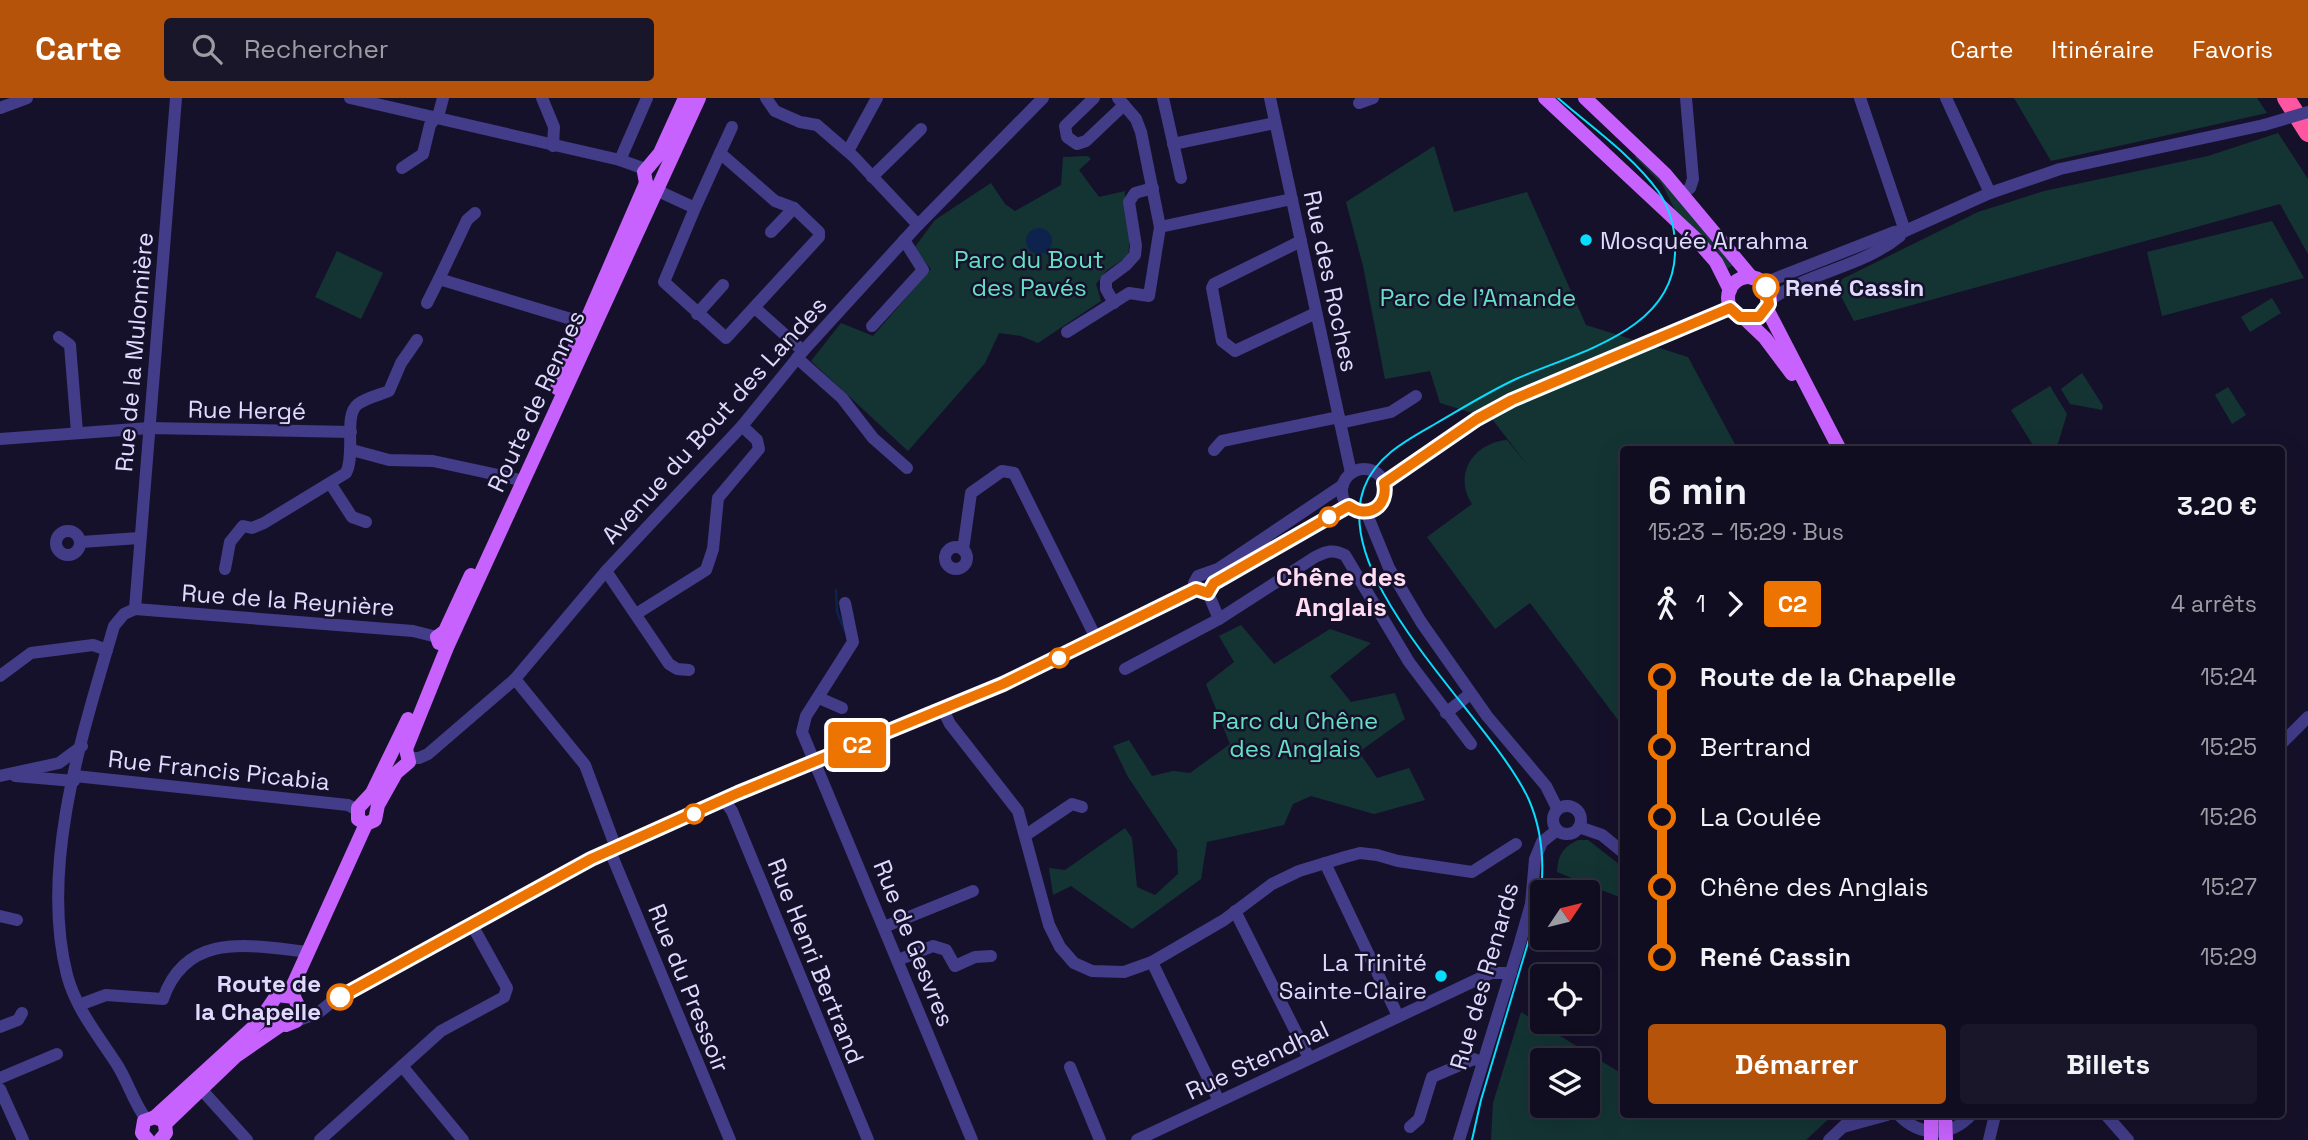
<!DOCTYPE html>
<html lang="fr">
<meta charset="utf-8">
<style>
body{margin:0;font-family:"Space Grotesk",sans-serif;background:#191629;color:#f1f3f6;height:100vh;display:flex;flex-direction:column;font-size:26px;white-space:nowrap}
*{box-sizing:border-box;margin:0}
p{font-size:23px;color:#9c9ca5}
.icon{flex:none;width:38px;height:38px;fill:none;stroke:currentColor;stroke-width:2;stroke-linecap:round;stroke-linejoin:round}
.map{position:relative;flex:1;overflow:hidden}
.sheet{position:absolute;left:1620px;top:348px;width:665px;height:672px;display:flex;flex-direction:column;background:#100d20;border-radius:7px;box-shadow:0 7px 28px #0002,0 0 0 2px #302d3e}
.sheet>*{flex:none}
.badge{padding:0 14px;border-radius:5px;font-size:24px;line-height:46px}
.needle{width:46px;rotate:55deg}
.fabs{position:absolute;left:1530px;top:782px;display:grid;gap:14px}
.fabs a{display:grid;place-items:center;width:70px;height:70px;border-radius:7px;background:#100d20;box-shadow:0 7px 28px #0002,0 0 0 2px #302d3e;font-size:35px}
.map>.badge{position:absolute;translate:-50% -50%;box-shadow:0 0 0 4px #fff}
.legs{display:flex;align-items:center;gap:10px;height:77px;padding:0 28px;font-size:23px}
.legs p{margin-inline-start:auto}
.overview{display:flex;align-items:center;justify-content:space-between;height:119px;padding:0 28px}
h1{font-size:38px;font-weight:700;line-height:52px}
.primary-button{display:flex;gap:14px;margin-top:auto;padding:14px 28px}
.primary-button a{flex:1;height:80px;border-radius:7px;background:#b45309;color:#fff;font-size:28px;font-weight:700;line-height:80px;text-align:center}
.primary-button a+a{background:#191629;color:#f1f3f6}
ul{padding:0 28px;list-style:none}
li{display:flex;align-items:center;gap:24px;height:70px;font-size:26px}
li i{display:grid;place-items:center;width:10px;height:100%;margin:0 9px;background:currentColor}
li i::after{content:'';width:18px;height:18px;margin:-9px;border:5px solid;border-radius:50%;background:#100d20}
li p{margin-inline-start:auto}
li:first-child i{background:linear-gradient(#0000 50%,currentColor 0)}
li:last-child i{background:linear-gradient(currentColor 50%,#0000 0)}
header{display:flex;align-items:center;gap:42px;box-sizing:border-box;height:98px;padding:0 35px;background:#b45309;color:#fff}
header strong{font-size:33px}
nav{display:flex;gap:38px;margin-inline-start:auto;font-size:24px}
.search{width:490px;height:63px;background:#191629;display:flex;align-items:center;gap:18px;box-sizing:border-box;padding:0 24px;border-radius:7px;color:#9c9ca5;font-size:26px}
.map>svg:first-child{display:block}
</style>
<header>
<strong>Carte</strong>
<div class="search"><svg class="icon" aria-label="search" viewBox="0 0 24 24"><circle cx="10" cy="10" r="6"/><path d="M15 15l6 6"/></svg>Rechercher</div>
<nav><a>Carte</a><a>Itinéraire</a><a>Favoris</a></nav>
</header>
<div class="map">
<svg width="2308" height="1042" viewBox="0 0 2308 1042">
<rect width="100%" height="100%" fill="#16112a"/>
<g fill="#143434" fill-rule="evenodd">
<path d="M2014,0H2257L2267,15L2051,63Z"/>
<path d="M2278,35L2308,81V156L2280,106L1854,223L1834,185L1978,114L2044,93L2208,58Z"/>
<path d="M1434,48L1454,114L1527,94L1586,227L1688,259L1738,352H1624V630L1530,505L1495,531L1427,439L1472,406C1453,377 1473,345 1507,342L1529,369L1492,321L1440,305L1430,273L1385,281L1363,168L1346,104Z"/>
<path d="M1639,55L1735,166L1725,172L1679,120L1662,86L1635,59Z"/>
<path d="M1088,58L1091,61L1079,72L1099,99L1125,93C1124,116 1132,136 1128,158L1106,173L1096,186L1101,203L1038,245L1021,238L999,235L985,265L908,353L811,263L841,225L873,238L931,171L914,150L935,122L991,85L1005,106L1015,113L1061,87L1063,59Z"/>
<path d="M2272,123L2304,180L2162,218L2147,154Z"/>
<path d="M337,153L383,175L361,221L315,199Z"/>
<path d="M2272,200L2281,215L2250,234L2241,219Z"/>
<path d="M2082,275L2103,308L2102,312L2070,306L2061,291Z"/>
<path d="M2050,288L2067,316L2056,352H2036L2011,312Z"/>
<path d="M2228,289L2246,317L2232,326L2215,297Z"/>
<path d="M1241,527L1274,566L1330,531L1371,545L1330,578L1351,604L1395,595L1405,621L1359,654L1377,680L1409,670L1425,702L1374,716L1311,698L1293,706L1284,727L1207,744L1201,781L1132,831L1071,788L1053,797L1049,770L1065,772L1125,730L1132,740L1137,789L1155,797L1178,776L1177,752L1128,679L1113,648L1129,642L1152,678L1173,673L1190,675L1230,646L1206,586L1234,564L1219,538Z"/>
<path d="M1578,742H1588L1624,770V801L1557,774C1558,757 1562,750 1578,742Z"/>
<path d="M1521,914L1624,977V1017H1833L1806,1042H1491L1493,1005ZM1587,962V1008H1542V962Z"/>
</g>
<circle fill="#0d234d" cx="1039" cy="143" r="13"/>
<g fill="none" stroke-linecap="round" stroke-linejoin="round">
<path stroke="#0d234d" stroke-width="2.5" d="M836,492L837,514L845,533"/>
<g stroke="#423c89" stroke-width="12">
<path d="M350,0L620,62L645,71"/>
<path d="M542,0L554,29L553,48"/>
<path d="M766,0L775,13L800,24L817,27L854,59L918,127"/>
<path d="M1094,0L1065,28L1067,39L1077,46L1086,43L1124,7"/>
<path d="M1163,0L1181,80"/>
<path d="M1270,0L1351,375"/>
<path d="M1860,0L1905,133"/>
<path d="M1946,0L1990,95"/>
<path d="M1359,5L1373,0"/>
<path d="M0,10L27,0"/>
<path d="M1173,46L1275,25"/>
<path d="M848,53L877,0"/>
<path d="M720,55L732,29"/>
<path d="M620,62L647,0"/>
<path d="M402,70L423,56L430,27L439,15L443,0"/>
<path d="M872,79L921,31"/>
<path d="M656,92L695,110L720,55L775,103L794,110L819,134V139L726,240L664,184L695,110"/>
<path d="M1682,96L1690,90L1693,81L1686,0"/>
<path d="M475,115L467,122L439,181L594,228"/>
<path d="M1160,129L1292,101"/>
<path d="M771,134L794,110"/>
<path d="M1301,143L1214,186L1212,190L1222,243L1235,253L1316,215"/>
<path d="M1764,185L1894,134L1905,133L1990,95L2060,71L2264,27"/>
<path d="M1770,202C1809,174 1862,169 1900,138"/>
<path d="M427,205L439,181"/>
<path d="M1114,205L1106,191V182L1126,167L1135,157L1136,148L1129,104L1135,95L1153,90"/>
<path d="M755,210L803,253"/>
<path d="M697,216L723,187"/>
<path d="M872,228L923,172L904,142"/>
<path d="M1067,234L1129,195L1149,198L1160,129L1141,34L1136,21L1118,0"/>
<path d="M59,239L70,247L77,334"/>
<path d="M797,260L842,300L873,340L907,370"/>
<path d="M1340,325L1391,314L1416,298"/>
<path d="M0,341L149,330L351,334"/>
<path d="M352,352L389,362L433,363L516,381"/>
<path d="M1214,352L1222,343L1339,319"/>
<circle cx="1364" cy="393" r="22"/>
<path d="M330,385L352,419L366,424"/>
<path d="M1384,385L1477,321L1512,302L1730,210"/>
<path d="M1366,414L1389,470L1421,524L1487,618L1546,688L1557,710"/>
<circle cx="68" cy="445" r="12"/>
<path d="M81,444L139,440"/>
<circle cx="956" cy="460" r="11"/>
<path d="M963,452L971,395L1002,373L1014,375L1097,542"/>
<path d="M225,471L230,444L243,428L252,430L264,425L346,375C356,356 343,317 358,306C366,300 379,297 389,293L401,265L417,242"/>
<path d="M606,473L669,566L677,571L689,572"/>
<path d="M1214,485L1349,409"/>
<path d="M1196,491L1194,485L1198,478L1218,471L1343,387"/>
<path d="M1208,495L1219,521"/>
<path d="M845,505L853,544L806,618L802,634L972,1042"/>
<path d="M135,511L124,516L114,528C83,634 39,767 67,877C76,911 98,937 116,965C128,983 133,1004 146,1021"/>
<path d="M135,511L176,0"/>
<path d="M135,511L413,533L437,539"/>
<path d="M636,516L706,472L713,451L718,400L759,351L757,342L742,328"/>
<path d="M1125,571L1219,521L1315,459C1327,453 1333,451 1345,457L1409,564L1471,646"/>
<path d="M0,578L31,555L93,547L107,552"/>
<path d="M515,581L585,667L616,750"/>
<path d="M819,600L842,610"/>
<path d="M943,612L950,626L1018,713L1049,827L1060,849L1074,865L1092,873L1124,874L1152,864L1224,822L1272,786L1299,773L1345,759L1360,755L1377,757L1398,763L1472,774L1516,746"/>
<path d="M1446,615L1470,596"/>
<path d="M2282,645L2308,619"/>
<path d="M410,660H419L428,656L515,581L606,473L742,328L803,253L918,127L1043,0"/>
<path d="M0,678L59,665L82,648"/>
<path d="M15,678L74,683"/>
<path d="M75,678L348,707L357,712"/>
<path d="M724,702L732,713L868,1042"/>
<circle cx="1567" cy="722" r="14"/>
<path d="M1579,729L1602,737L1624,755"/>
<path d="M1026,737L1072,706L1082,709"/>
<path d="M610,753L730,1042"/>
<path d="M1325,765L1398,918"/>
<path d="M1235,813L1309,960"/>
<path d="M0,818L17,822"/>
<path d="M884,829L973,793"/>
<path d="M898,862L933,848L946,852L955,868L975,859L991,858"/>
<path d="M1152,864L1219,1003"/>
<path d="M79,907L106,897L163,901C187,832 251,848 309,854"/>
<path d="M296,923L318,915L333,903L591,761L738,695L1003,586L1196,491"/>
<path d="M0,929L18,922L22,915"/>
<path d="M402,968L463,1042"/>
<path d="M1070,969L1100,1042"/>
<path d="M0,980L57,956"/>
<path d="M0,991L23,1042"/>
<path d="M201,991L247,1042"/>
<path d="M1899,1017C1920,1039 1951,1039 1971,1017"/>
<path d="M2106,1017L2128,1042"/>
<path d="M1410,1029L1419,1021L1432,979L1474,961L1482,964"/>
<path d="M1843,1029L1887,1017"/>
<path d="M320,1042L441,933L504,899L507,890L472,827"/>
<path d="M1137,1042L1491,875H1511"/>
<path d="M1459,1042L1519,848L1531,806L1535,761L1542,744L1557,732"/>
<path d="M1829,1042L1847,1025"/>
<path d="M1989,1042L1995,1017"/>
</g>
<g stroke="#c862fe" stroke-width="14">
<path d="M1545,0L1696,141L1716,164L1730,192"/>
<path d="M1585,0L1665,76L1752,180"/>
<path d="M646,85L644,74L660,55L685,0"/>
<circle cx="1749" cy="200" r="21"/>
<path d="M1767,211L1840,352"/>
<path d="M1745,221L1765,240L1792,276"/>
<path d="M557,290L646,85"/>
<path d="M439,545L437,539L445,533L471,477"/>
<path d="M406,651L448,547L699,0"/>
<path d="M366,726L358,721V710L372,695L408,621"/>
<path d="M366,726L375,722L378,707L396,675L409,664L406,651"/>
<path d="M289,896L366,726"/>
<path d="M1931,1017V1042"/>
<path d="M1945,1017L1946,1042"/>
<path d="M155,1019L258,925L277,897L294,899L300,912L296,923L286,927L275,924L269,912"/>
<path d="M165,1026L236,958L281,927"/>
<path d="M148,1042L142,1035L144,1023L155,1019L162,1022"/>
<path d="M160,1042L166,1035L165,1026"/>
</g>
<path stroke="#fe56a1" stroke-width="18" d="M2286,0L2308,35"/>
<path stroke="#08ddfd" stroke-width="2" d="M1472,1042L1481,1002L1539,808C1545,772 1544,737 1529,702C1493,622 1329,484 1364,390C1376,358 1407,342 1435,326C1461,311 1488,294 1516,281C1576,254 1678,233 1675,149C1675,129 1669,109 1658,93C1632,57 1591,29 1558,0"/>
<path stroke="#423c89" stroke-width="12" d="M2264,27L2308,14"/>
</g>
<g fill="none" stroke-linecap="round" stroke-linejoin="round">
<defs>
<path id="line-1" d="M340,899L591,761L738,695L1003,586L1196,491L1208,495L1214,485L1345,410L1349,408C1368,422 1389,408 1384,385L1477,321L1512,302L1730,210L1740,219H1759L1769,206L1766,189"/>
</defs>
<use href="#line-1" stroke="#fff" stroke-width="16"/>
<use href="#line-1" stroke="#ee7402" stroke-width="10"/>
</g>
<g fill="#08ddfd" stroke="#16112a" stroke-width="2.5">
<circle cx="1586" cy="142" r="7"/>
<circle cx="1441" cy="878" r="7"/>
</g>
<g fill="#fff" stroke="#ee7402" stroke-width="3.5">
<circle cx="1766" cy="189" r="12"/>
<circle cx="1329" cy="419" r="9"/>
<circle cx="1059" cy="560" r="9"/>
<circle cx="694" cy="716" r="9"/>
<circle cx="340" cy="899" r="12"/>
</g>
<g text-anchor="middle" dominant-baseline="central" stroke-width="5" stroke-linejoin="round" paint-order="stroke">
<g font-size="24" fill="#e0daff" stroke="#16112a" text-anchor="start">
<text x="1600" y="142">Mosquée Arrahma</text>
<text x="1427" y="864" text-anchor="end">La Trinité<tspan x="1427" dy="28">Sainte-Claire</tspan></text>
</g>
<g font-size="24" fill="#65e0c5" stroke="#16112a">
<text x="1029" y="161">Parc du Bout<tspan x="1029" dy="28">des Pavés</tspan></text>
<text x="1478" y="199">Parc de l'Amande</text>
<text x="1295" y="622">Parc du Chêne<tspan x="1295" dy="28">des Anglais</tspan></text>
</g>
<g font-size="24" fill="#e0daff" stroke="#16112a">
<text transform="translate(1331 183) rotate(78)">Rue des Roches</text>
<text transform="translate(134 254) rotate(-85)">Rue de la Mulonnière</text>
<text transform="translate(536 303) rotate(-65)">Route de Rennes</text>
<text transform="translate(247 312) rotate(1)">Rue Hergé</text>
<text transform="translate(714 322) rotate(-48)">Avenue du Bout des Landes</text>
<text transform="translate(288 502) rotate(4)">Rue de la Reynière</text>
<text transform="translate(219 672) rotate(6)">Rue Francis Picabia</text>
<text transform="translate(914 845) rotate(68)">Rue de Gesvres</text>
<text transform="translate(816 863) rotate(68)">Rue Henri Bertrand</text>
<text transform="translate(1484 878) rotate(-74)">Rue des Renards</text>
<text transform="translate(689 890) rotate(68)">Rue du Pressoir</text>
<text transform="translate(1257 962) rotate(-25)">Rue Stendhal</text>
</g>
<g font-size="24" font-weight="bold" fill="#e0daff" stroke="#16112a" text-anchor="start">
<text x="1785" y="189">René Cassin</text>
<text x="321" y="885" text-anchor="end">Route de<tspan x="321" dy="28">la Chapelle</tspan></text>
</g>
<g font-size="26" font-weight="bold" fill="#ffdcf1" stroke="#16112a">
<text x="1341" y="479">Chêne des<tspan x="1341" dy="30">Anglais</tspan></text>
</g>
</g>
</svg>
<div class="fabs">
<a><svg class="needle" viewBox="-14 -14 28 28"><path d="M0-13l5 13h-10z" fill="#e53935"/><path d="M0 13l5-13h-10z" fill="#9c9ca5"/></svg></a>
<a><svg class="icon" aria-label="locate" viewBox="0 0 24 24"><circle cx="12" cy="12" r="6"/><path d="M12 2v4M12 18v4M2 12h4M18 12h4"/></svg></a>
<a><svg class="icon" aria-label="layers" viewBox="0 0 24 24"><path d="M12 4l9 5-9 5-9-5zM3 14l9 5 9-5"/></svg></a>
</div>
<b class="badge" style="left:857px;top:647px;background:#ee7402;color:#fff">C2</b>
<section class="sheet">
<div class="overview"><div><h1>6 min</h1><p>15:23 – 15:29 · Bus</p></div><b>3.20 €</b></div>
<div class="legs"><svg class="icon" aria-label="walk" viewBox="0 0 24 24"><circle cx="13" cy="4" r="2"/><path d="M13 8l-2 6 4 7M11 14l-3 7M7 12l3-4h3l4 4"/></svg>1<svg class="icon" aria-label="forward" viewBox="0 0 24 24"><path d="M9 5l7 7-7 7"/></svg><b class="badge" style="background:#ee7402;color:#fff">C2</b><p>4 arrêts</p></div>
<ul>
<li><i style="color:#ee7402"></i><b>Route de la Chapelle</b><p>15:24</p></li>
<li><i style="color:#ee7402"></i><span>Bertrand</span><p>15:25</p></li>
<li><i style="color:#ee7402"></i><span>La Coulée</span><p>15:26</p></li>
<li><i style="color:#ee7402"></i><span>Chêne des Anglais</span><p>15:27</p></li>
<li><i style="color:#ee7402"></i><b>René Cassin</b><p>15:29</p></li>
</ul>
<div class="primary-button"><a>Démarrer</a><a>Billets</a></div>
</section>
</div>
